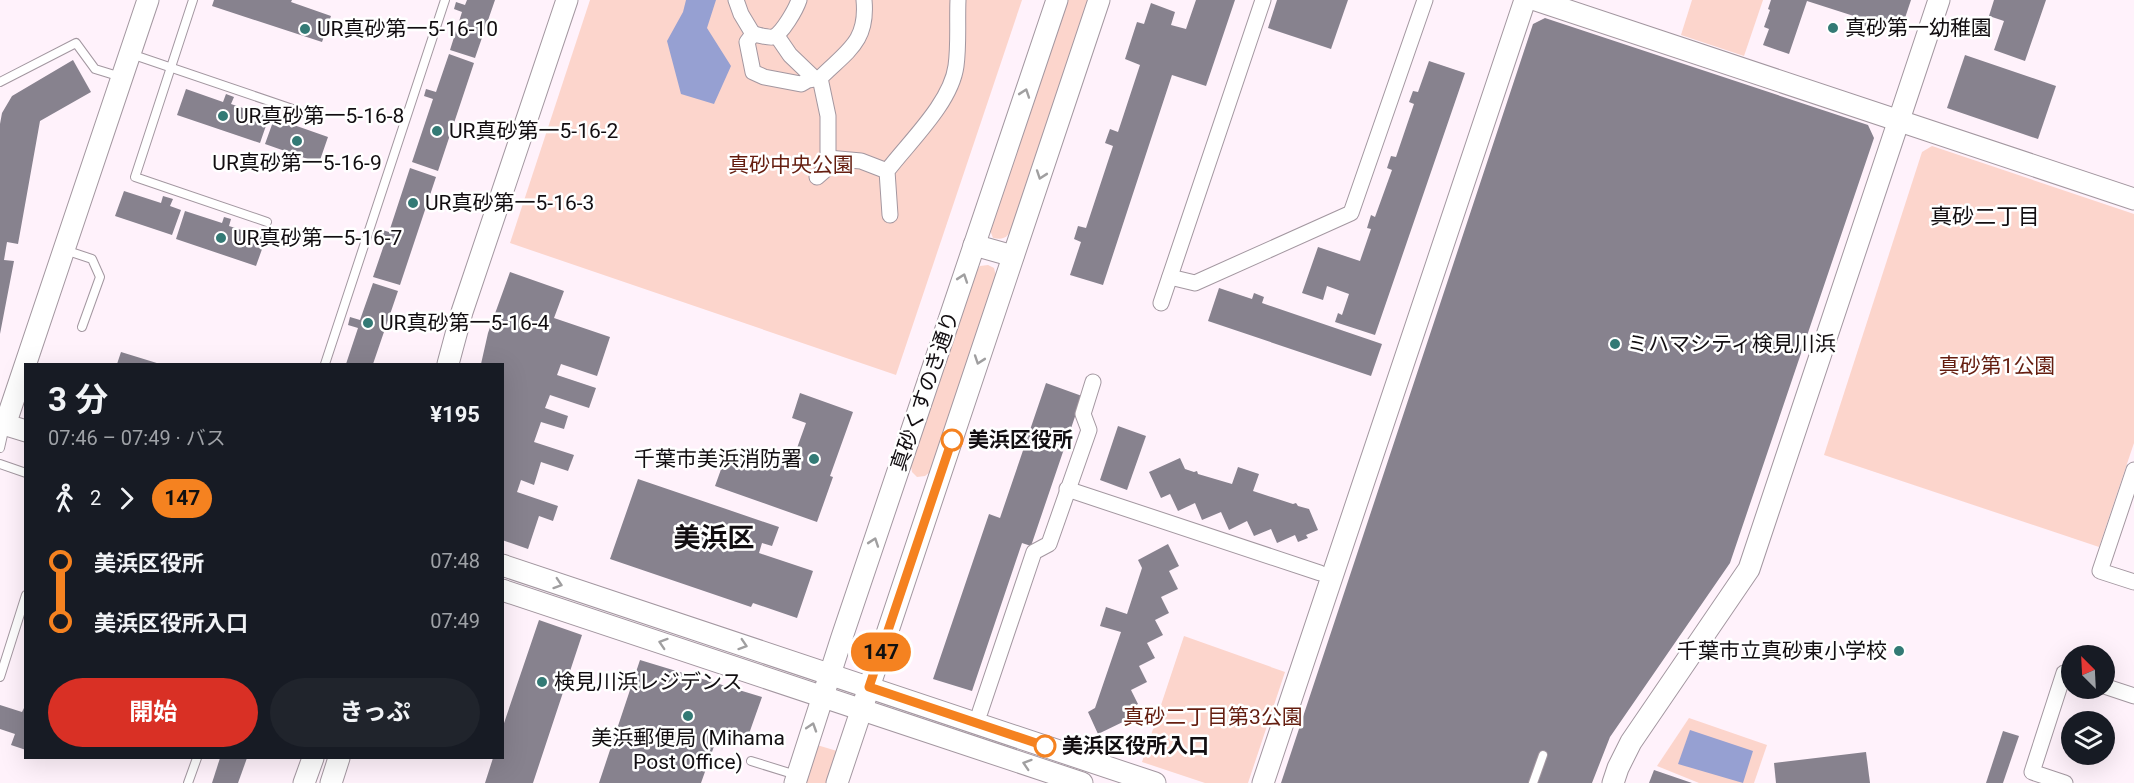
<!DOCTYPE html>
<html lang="ja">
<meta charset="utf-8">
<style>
body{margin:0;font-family:Roboto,"Noto Sans JP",sans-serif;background:#20242c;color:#f1f3f6;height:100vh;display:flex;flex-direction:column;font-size:22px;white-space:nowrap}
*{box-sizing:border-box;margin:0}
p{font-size:20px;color:#9ea1a6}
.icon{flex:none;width:33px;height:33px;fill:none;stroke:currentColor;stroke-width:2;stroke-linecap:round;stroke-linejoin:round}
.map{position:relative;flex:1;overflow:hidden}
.sheet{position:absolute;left:24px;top:363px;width:480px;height:396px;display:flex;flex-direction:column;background:#171b24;border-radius:0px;box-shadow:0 6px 24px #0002}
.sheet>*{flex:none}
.badge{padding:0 12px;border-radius:20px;font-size:21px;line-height:39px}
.needle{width:39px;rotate:336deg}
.buttons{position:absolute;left:2061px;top:645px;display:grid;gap:12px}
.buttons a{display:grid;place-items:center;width:54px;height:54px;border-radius:50%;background:#171b24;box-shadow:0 6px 24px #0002;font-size:30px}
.map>.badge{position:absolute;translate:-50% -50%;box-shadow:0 0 0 3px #fff}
.legs{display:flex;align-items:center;gap:9px;height:66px;padding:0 24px;font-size:20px}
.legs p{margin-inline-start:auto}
.summary{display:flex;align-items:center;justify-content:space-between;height:102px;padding:0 24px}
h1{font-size:33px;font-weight:700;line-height:45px}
.action{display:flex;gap:12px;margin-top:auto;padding:12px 24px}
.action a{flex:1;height:69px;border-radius:36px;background:#d93025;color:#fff;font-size:24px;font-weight:700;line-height:69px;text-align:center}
.action a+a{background:#20242c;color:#f1f3f6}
ul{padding:0 24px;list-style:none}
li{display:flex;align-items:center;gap:21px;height:60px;font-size:22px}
li i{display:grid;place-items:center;width:9px;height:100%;margin:0 8px;background:currentColor}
li i::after{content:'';width:15px;height:15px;margin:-8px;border:4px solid;border-radius:50%;background:#171b24}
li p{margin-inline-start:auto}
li:first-child i{background:linear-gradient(#0000 50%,currentColor 0)}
li:last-child i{background:linear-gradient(currentColor 50%,#0000 0)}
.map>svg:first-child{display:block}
</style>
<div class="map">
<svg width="2134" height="783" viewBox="0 0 2134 783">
<rect width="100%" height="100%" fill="#fff2fb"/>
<g fill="#fcd5cc">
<path d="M590,0H1022L896,375L510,243Z"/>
<path d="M1066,0H1088L1012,228C1007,238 1004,240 993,238L990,230Z"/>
<path d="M1692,0H1763L1744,56L1681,35Z"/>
<path d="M1932,146L2134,214V443L2099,547L1824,455L1922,152Z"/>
<path d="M988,265L994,268L996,276L930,472L925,476L917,477L912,472L911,466L976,272L980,266Z"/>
<path d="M1184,636L1285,672L1248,783H1205L1142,762Z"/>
<path d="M1689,718L1767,745L1754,783H1699L1657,766Z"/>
<path d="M817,745L837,751L826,783H804Z"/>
</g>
<g fill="#96a0d2">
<path d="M686,0H716L707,28L731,66L714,104L681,94L667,41L683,12Z"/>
<path d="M1690,730L1753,751L1743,783L1678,764Z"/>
</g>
<g fill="#87828e">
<path d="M214,0H292L291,2L331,16L322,42L212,6Z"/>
<path d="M467,0H495L475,58L450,50L462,12L454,9L456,2L465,5Z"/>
<path d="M1196,0H1235L1206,86L1172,75L1103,285L1070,275L1081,242L1074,239L1078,226L1086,228L1113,146L1105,143L1110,129L1118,132L1140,65L1125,59L1137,22L1144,24L1151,3L1175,12L1171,25L1186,29Z"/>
<path d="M1277,0H1348L1331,49L1268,28Z"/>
<path d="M1771,0H1911L1902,27L1890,23L1888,27L1879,24L1877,30L1857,23L1860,18L1807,1L1789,54L1763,45L1769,29L1764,27L1770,10L1768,9Z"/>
<path d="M1994,0H2046L2025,61L1994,50L2004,21L1989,16Z"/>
<path d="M1545,18L1868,125L1874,138L1730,563L1610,737L1592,783H1281L1533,24Z"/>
<path d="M449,54L474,63L438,171L412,162L433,99L424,96L426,89L436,92Z"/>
<path d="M1965,55L2056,86L2038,139L1947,108Z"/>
<path d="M73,60L91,92L40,121L18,244L7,242L4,260L14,261L0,334V124L2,113L12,96Z"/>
<path d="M1429,61L1465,73L1375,335L1335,322L1338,313L1342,315L1349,294L1327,286L1323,300L1302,293L1318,247L1360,261L1371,229L1367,228L1371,215L1375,217L1392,170L1387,168L1391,156L1396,157L1414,104L1409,102L1413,91L1418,92Z"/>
<path d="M186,89L223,102L226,94L234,97L231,104L269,117L260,143L177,115Z"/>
<path d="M286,114L294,117L291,124L328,137L319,163L265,144L274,119L284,122Z"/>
<path d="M410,168L436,177L400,285L373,277L386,239L377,236L379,229L389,232Z"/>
<path d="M124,191L161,203L163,196L173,199L170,206L181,210L172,235L115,216Z"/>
<path d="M185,211L222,223L224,217L231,219L229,226L266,238L256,266L176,239Z"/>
<path d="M510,272L564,291L554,318L610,337L597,376L561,364L557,375L596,388L589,408L550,395L545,408L568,416L564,429L541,422L534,442L574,455L568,471L541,462L534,485L521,480L517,492L558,506L553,521L539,516L528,549L502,540V364H481L488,333Z"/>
<path d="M373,283L398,291L373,364H346L358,328L348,325L350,317L360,320Z"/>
<path d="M1219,288L1252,299L1254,293L1264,297L1262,303L1382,344L1371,376L1208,321Z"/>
<path d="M121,352L160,364H117Z"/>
<path d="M1046,383L1082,396L1031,546L1022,543L972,691L933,679L989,514L1000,518Z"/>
<path d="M800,393L853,412L830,476L833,477L817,522L715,486L728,450L773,465L776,457L792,462L806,423L792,418Z"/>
<path d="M1118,426L1146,436L1127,490L1100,480Z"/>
<path d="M1180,458L1185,469L1194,472L1197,471L1198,474L1232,484L1238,467L1259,474L1253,491L1293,504L1296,503L1298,506L1309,509L1318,530L1306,535L1308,538L1298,542L1295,535L1277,543L1271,529L1254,536L1247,521L1229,530L1221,512L1202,520L1195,503L1178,511L1170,494L1161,498L1149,472Z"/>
<path d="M638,479L779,527L772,546L762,543L759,553L813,571L797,618L753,603L751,607L610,559Z"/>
<path d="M1168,544L1179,566L1169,571L1178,589L1161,597L1169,613L1155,620L1163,635L1147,643L1155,658L1139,666L1147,682L1131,690L1138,704L1125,711L1129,719L1098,734L1088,712L1095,708L1121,632L1100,626L1106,607L1127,614L1142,568L1138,560Z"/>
<path d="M539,620L582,635L533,783H485L493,758H502V729Z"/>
<path d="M640,660L762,697L745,745L718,735L701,783H599Z"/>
<path d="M26,704V750L11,745L15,734L0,729V705L22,712Z"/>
<path d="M2003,731L2019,736L2003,783H1986Z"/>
<path d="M1866,752L1870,783H1776L1774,763Z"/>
<path d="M220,758H247L238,783H212Z"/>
<path d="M1654,770L1692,783H1649Z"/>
</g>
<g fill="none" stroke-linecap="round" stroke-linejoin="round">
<defs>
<g id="lane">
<path d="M193,0L135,177L267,222"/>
<path d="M131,54L316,117"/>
<path d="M0,82L76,43L95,69L121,77"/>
<path d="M65,250L92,259L100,277L82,327"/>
<path d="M325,364L445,0"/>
<path d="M0,448L5,426"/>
<path d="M0,464L26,473"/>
<path d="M0,677L26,595"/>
<path d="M751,761L796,775"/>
<path d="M188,783L197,758"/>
<path d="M1533,783L1543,755"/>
</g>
<g id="street">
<path d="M736,0L741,14L753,34L747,42L753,72L764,77L801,84L808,80L820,78"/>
<path d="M753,34C759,35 768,38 773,37C782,34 796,9 799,0"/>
<path d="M777,36L790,55L814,78"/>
<path d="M828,158L861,161L887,171"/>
<path d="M817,177L825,170L828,164V116L820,78C847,51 868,42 864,0"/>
<path d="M890,215L887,171C909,142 951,103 956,66C959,44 957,22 958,0"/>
<path d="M1170,277L1195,283L1351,213L1425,0"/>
<path d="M1161,303L1263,0"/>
<path d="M2134,470L2100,571L2134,582"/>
<path d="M1067,489L1320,573"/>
<path d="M2104,686L2134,696"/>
<path d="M980,712L1034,552L1049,544L1089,430L1083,414L1093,382"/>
<path d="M2065,783L2032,772L2064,673L2072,675"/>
</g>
<g id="secondary">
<path d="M1536,0L2134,199"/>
<path d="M974,245L1013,256"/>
<path d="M448,364L462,312L567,0"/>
<path d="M0,423L26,431"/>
<path d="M5,425L148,0"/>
<path d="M502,565L1155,783"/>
<path d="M502,590L1082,783"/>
<path d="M304,783L313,758"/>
<path d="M331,783L339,758"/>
<path d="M795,783L842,637L1057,0"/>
<path d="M837,783L1099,0"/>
<path d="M1263,783L1525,0"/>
<path d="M1613,783L1618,768L1631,742L1749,569L1939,0"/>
</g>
</defs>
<use href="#lane" stroke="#a397a0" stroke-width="10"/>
<use href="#street" stroke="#a397a0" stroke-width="17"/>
<use href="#secondary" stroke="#a397a0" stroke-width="23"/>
<use href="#lane" stroke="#fff" stroke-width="8"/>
<use href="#street" stroke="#fff" stroke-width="15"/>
<use href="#secondary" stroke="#fff" stroke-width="21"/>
</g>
<defs><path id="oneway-chevron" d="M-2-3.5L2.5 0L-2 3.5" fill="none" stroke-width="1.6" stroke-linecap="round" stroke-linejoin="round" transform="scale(1.5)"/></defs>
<g stroke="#a09fa0">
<use href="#oneway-chevron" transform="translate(1025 93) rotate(-71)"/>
<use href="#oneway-chevron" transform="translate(1041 175) rotate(109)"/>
<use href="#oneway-chevron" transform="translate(963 278) rotate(-71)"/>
<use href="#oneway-chevron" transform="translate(979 360) rotate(109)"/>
<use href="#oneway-chevron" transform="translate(874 542) rotate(-71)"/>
<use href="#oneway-chevron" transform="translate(558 584) rotate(18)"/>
<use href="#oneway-chevron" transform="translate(663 643) rotate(-162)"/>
<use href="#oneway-chevron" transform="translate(743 645) rotate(18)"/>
<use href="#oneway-chevron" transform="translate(812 727) rotate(-72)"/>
<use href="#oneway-chevron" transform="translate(1027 764) rotate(-162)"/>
</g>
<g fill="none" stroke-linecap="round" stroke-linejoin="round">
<defs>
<path id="line-1" d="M952,440L869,687L1045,746"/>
</defs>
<use href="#line-1" stroke="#fff" stroke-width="14"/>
<use href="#line-1" stroke="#f58220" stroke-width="9"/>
</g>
<g fill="#337a75" stroke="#fff" stroke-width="2">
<circle cx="1833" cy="28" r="6"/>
<circle cx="305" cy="29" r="6"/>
<circle cx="223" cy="116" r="6"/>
<circle cx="437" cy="131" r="6"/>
<circle cx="297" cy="141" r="6"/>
<circle cx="413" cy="203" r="6"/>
<circle cx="221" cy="238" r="6"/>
<circle cx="368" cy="323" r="6"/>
<circle cx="1615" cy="344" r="6"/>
<circle cx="814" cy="459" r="6"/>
<circle cx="1899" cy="651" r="6"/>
<circle cx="542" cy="682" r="6"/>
<circle cx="688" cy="716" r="6"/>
</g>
<g fill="#fff" stroke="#f58220" stroke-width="3">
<circle cx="952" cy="440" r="10"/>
<circle cx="1045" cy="746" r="10"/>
</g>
<g text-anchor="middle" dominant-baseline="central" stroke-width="5" stroke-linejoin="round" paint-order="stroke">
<g font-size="21" fill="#120e11" stroke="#fff" text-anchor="start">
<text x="1845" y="28">真砂第一幼稚園</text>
<text x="317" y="29">UR真砂第一5-16-10</text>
<text x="235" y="116">UR真砂第一5-16-8</text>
<text x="449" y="131">UR真砂第一5-16-2</text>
<text x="297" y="163" text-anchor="middle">UR真砂第一5-16-9</text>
<text x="425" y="203">UR真砂第一5-16-3</text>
<text x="233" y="238">UR真砂第一5-16-7</text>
<text x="380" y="323">UR真砂第一5-16-4</text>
<text x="1627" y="344">ミハマシティ検見川浜</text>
<text x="802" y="459" text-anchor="end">千葉市美浜消防署</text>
<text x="1887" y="651" text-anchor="end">千葉市立真砂東小学校</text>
<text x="554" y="682">検見川浜レジデンス</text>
<text x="688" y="738" text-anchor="middle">美浜郵便局 (Mihama<tspan x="688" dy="24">Post Office)</tspan></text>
</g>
<g font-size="21" fill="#651e10" stroke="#fff">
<text x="791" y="165">真砂中央公園</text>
<text x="1997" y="366">真砂第1公園</text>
<text x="1213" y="717">真砂二丁目第3公園</text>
</g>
<g font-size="21" fill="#120e11" stroke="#fff">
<text transform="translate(925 391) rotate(-71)">真砂くすのき通り</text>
</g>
<g font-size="21" font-weight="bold" fill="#120e11" stroke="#fff" text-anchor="start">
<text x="968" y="440">美浜区役所</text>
<text x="1062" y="746">美浜区役所入口</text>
</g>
<g font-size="22" fill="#120e11" stroke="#fff">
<text x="1985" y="216">真砂二丁目</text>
</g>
<g font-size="27" font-weight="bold" fill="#120e11" stroke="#fff">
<text x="714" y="538">美浜区</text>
</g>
</g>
</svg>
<div class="buttons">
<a><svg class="needle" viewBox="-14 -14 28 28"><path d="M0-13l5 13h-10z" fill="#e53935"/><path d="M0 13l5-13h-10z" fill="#9ea1a6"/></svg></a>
<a><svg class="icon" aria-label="layers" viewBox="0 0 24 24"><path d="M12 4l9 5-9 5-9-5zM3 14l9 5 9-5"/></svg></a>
</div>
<b class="badge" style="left:881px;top:652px;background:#f58220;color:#111">147</b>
<section class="sheet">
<div class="summary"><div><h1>3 分</h1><p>07:46 – 07:49 · バス</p></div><b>¥195</b></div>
<div class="legs"><svg class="icon" aria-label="walk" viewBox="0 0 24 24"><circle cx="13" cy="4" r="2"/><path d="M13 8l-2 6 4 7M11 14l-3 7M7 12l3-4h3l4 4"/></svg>2<svg class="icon" aria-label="forward" viewBox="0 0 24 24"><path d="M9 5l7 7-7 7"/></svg><b class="badge" style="background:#f58220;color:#111">147</b></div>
<ul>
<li><i style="color:#f58220"></i><b>美浜区役所</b><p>07:48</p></li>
<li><i style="color:#f58220"></i><b>美浜区役所入口</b><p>07:49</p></li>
</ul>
<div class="action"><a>開始</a><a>きっぷ</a></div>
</section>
</div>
